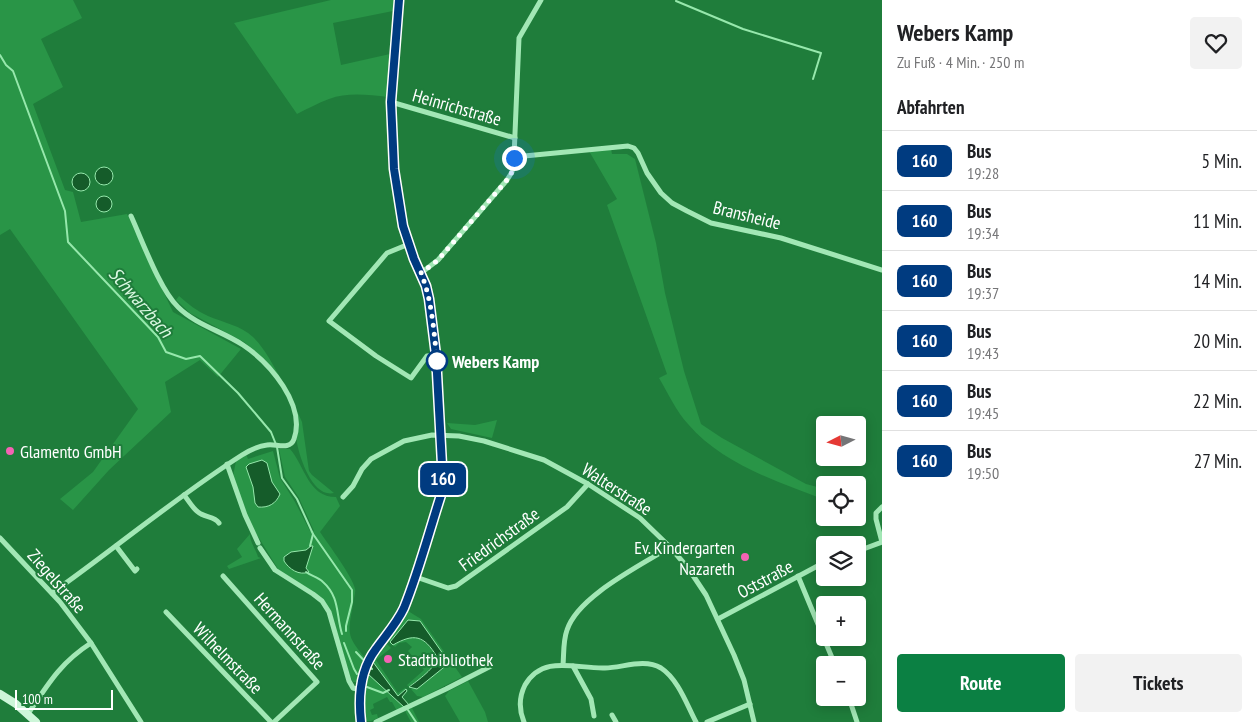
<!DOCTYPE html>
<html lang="de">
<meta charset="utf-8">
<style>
body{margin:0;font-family:"PT Sans Narrow",sans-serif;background:#f2f2f2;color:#202124;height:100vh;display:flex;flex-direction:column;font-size:19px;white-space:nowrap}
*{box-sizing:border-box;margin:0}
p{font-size:16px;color:#757577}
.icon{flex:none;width:28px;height:28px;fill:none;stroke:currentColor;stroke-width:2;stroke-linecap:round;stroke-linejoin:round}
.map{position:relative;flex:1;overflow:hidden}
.side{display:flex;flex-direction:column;background:#fff;width:375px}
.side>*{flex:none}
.badge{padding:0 10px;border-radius:8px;font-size:18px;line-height:32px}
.needle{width:32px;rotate:264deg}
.buttons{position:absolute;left:816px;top:416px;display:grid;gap:10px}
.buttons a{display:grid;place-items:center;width:50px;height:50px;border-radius:5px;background:#fff;box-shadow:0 2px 12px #0003;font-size:25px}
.scale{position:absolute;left:15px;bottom:12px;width:98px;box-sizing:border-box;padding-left:5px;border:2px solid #fff;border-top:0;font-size:14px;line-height:18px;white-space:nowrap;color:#fff;-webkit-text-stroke:4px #1f7d3b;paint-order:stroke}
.you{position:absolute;width:25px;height:25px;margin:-12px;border:4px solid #fff;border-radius:50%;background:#1a73e8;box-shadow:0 0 0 8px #1a73e833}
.map>.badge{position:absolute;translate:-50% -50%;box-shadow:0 0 0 2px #fff}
h2{padding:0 15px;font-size:19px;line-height:45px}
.round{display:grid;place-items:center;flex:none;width:52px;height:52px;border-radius:5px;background:#f2f2f2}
.head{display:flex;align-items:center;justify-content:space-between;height:85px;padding:0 15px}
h1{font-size:24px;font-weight:700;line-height:38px}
.action{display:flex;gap:10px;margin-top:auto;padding:10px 15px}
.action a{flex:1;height:58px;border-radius:5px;background:#0b8043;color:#fff;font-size:20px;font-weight:700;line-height:58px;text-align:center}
.action a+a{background:#f2f2f2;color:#202124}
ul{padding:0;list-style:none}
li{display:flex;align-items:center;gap:15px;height:60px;padding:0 15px;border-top:1px solid #e0e0e0}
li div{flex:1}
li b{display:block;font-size:19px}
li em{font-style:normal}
li .badge{min-width:55px;font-weight:700;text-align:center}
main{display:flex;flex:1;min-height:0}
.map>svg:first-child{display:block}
</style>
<main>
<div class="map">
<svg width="882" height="722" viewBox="0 0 882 722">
<rect width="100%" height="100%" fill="#1f7d3b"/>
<g fill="#299547">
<path d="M0,0H73L82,18L41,39L63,87L33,104L65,190L73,192L81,222L127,214L173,312L241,349L218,377L200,360L165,382L171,412L109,470L73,510L60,499L93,472L138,409L10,229L0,235Z"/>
<path d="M331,0H394L393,11L333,23L341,65L390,54L388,97C368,95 348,92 329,99C318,103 307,109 297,114L234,23Z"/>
<path d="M611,149L612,154H627L635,159L656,243L665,293L684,371L701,424L722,438L806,484L825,489V500C778,482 722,464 688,424C676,411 668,393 659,378L667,374L607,205L617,199L589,151Z"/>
<path d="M179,296C188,304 197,311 208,316C222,322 242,326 253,337C265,349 273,365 281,379L264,359L244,342L190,313L176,300Z"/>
<path d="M297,411L302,422L309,471L312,475L334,493C313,498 300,459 297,443C296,433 298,421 297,411Z"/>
<path d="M497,420L492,438L451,429L447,423L475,425Z"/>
<path d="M279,449H290C305,466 308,497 336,497L340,506L320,532C328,544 353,577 355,589C356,593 353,600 353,604C348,634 346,635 365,658L358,682H353L350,676L331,611L317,595L278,569L251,525L233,476L236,461L246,454L248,459L273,451L280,478L295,502L310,531H314L299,498L285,477Z"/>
<path d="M250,534C250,543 256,549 258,557L261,558L229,569L227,566L242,557L237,549Z"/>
<path d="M408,611L421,619L462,677L423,697L417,696L411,689H417L448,664V661L420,621L408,620L390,642L389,640Z"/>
<path d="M416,637C425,641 435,650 437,660L423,677L409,687L407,685L424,670L419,664L421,661L417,658L415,659L408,651L412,647L406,642L399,643L395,647L393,645L405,638Z"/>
<path d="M387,644L391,648L376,660L398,693L405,688L406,689L399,696L391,688L373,662Z"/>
<path d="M368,674L404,707L397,711L392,702H390L387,697L373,704L374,708L370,710L372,715L377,714L378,718L371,721H366L365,697Z"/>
<path d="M468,681L485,712L488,722H460L445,696L449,691Z"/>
<path d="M412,708L419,722H411L405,711Z"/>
</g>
<g fill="#155c2a" stroke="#96e8ac">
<circle cx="104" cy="176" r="9"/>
<circle cx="81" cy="182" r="9"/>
<circle cx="104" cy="204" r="8"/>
<path d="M262,460L267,463L272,482L280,494C276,504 268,508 258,507L255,503L253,487L246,467L249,464Z"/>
<path d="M311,546H313L306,568L309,572C299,576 289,569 284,561V557L291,552L306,550Z"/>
<path d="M408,620L420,621L448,661V664L417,689L409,687C417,681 437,667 437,657C424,635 414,633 393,645L390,642Z"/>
<path d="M373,662L398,696L406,689L407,691L402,697L409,705L404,707L368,674Z"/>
</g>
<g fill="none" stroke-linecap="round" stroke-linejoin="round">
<g stroke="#96e8ac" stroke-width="2">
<path d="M676,1L743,29L821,53L813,79"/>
<path d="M0,55L6,65L13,71L65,211L68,242L158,337L166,352L186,359L200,356L238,393L271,432L277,447L282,478L297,499L313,534L352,590V602L346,626V631"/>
<path d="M310,546L313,534"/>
<path d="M306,572C311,576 318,577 323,582C340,597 336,615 342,634"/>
<path d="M344,643L354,669L357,674"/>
<path d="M356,652L372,669"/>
<path d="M367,687L383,693L389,690"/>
<path d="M408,710L416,722"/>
</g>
<g stroke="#a2e7b5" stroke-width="5">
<path d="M391,102L515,138"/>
<path d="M514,157L628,146L634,148L638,153L647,173L661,193L672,203L687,211L711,223L781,238L882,270"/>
<path d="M409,244L387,253L329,321L376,356L411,378L427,356L436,355"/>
<path d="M421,273L438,260L507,180L512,172L514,157L519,38L541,0"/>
<path d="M227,464L245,515L258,543"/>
<path d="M184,495C189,501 194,511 201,514C208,518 214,516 219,523"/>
<path d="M343,497L353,486L362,469L371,459L404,441L432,435L459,436L484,441L544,460L588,484L640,518L670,547L688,568L706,595L734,655L744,680L754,722"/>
<path d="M0,538L60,602L91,643L141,722"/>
<path d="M116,546L135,571L137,569"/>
<path d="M260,548L275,570L313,594L322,601L329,612L349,681L353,688L360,690"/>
<path d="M858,551L882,542L876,519V513L882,507"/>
<path d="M223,576L317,682L274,722"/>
<path d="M798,576L835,665"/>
<path d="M416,577L448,588L456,586L567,507L588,484"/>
<path d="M52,593C116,548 176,497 242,455C250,450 258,446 267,445C275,443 290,451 294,439C306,405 270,363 243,345C222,331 196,325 178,307C160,290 142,240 131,216"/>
<path d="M166,612L271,722"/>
<path d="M718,619L825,562"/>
<path d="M563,665C564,653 563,641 567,630C578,596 640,566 670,547"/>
<path d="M573,666L591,699L594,716"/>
<path d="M849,698L857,722"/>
<path d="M28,714C48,684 60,663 91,643"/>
<path d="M612,715L616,722"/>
<path d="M361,722C358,696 360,670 376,649C385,635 397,623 404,608C419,571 429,532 441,495L443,483L436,355L429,299L426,286L414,259L403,226L394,169L391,102L399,0"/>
<path d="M376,722L446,689L491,666"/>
<path d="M524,722C519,710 519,697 525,685C543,654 576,669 605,668C622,668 644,658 661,668C678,679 687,705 696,722"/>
<path d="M707,722L750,704"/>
</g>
<path stroke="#cdf6d9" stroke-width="8" d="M0,694L16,704L36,722"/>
</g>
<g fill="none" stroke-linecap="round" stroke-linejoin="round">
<defs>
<path id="line" d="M361,722C358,696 360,670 376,649C386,635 397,623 404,608C419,571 429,532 441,495L443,483L436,355L429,299L426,286L414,259L403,226L394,169L391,102L399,0"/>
</defs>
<use href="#line" stroke="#fff" stroke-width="11"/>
<use href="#line" stroke="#003b80" stroke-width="8"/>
<path stroke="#fff" stroke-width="5" stroke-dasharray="0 9" d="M437,361C434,332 432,300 421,273L438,260L507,180L512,172L514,158"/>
</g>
<circle fill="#fff" stroke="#003b80" stroke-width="2.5" cx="437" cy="361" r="10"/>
<g fill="#f563b4" stroke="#1f7d3b" stroke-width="2">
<circle cx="10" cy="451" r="5"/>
<circle cx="745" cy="557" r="5"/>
<circle cx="388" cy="659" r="5"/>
</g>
<g text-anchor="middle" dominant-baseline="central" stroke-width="4" stroke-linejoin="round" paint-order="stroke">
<g font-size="18" fill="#fff" stroke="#1f7d3b">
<text transform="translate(457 107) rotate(16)">Heinrichstraße</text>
<text transform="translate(747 215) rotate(14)">Bransheide</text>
<text transform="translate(617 489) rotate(33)">Walterstraße</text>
<text transform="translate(499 539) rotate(-36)">Friedrichstraße</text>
<text transform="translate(765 579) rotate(-28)">Oststraße</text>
<text transform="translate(57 581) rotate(49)">Ziegelstraße</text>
<text transform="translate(290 631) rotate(48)">Hermannstraße</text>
<text transform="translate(228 658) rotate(46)">Wilhelmstraße</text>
</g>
<g font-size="18" font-weight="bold" fill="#fff" stroke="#1f7d3b" text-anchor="start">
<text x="452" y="361">Webers Kamp</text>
</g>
<g font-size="18" fill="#fff" stroke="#1f7d3b" text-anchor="start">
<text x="20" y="451">Glamento GmbH</text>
<text x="735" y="547" text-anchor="end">Ev. Kindergarten<tspan x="735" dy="21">Nazareth</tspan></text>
<text x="398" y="659">Stadtbibliothek</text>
</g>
<g font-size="19" font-style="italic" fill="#dbf8e2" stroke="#1f7d3b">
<text transform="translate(141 302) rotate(49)">Schwarzbach</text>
</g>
</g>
</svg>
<div class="buttons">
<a><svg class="needle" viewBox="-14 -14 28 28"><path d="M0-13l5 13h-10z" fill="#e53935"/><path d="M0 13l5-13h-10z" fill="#757577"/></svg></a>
<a><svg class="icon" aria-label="locate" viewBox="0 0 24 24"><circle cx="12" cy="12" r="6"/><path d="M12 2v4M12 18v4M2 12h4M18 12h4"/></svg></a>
<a><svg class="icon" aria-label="layers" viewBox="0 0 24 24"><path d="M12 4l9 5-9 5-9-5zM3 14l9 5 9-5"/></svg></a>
<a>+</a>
<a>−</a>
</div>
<div class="scale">100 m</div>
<div class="you" style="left:514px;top:158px"></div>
<b class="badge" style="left:443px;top:479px;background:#003b80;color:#fff">160</b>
</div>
<section class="side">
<div class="head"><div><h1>Webers Kamp</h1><p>Zu Fuß · 4 Min. · 250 m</p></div><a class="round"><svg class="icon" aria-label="heart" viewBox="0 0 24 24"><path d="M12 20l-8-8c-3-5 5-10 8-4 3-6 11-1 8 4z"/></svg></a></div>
<h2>Abfahrten</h2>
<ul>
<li><span class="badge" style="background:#003b80;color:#fff">160</span><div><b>Bus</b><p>19:28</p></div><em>5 Min.</em></li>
<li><span class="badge" style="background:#003b80;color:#fff">160</span><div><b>Bus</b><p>19:34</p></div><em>11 Min.</em></li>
<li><span class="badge" style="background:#003b80;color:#fff">160</span><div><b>Bus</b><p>19:37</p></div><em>14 Min.</em></li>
<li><span class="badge" style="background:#003b80;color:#fff">160</span><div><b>Bus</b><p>19:43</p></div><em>20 Min.</em></li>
<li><span class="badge" style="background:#003b80;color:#fff">160</span><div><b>Bus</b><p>19:45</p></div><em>22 Min.</em></li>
<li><span class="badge" style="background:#003b80;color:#fff">160</span><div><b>Bus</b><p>19:50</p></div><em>27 Min.</em></li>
</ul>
<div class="action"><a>Route</a><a>Tickets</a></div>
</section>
</main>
